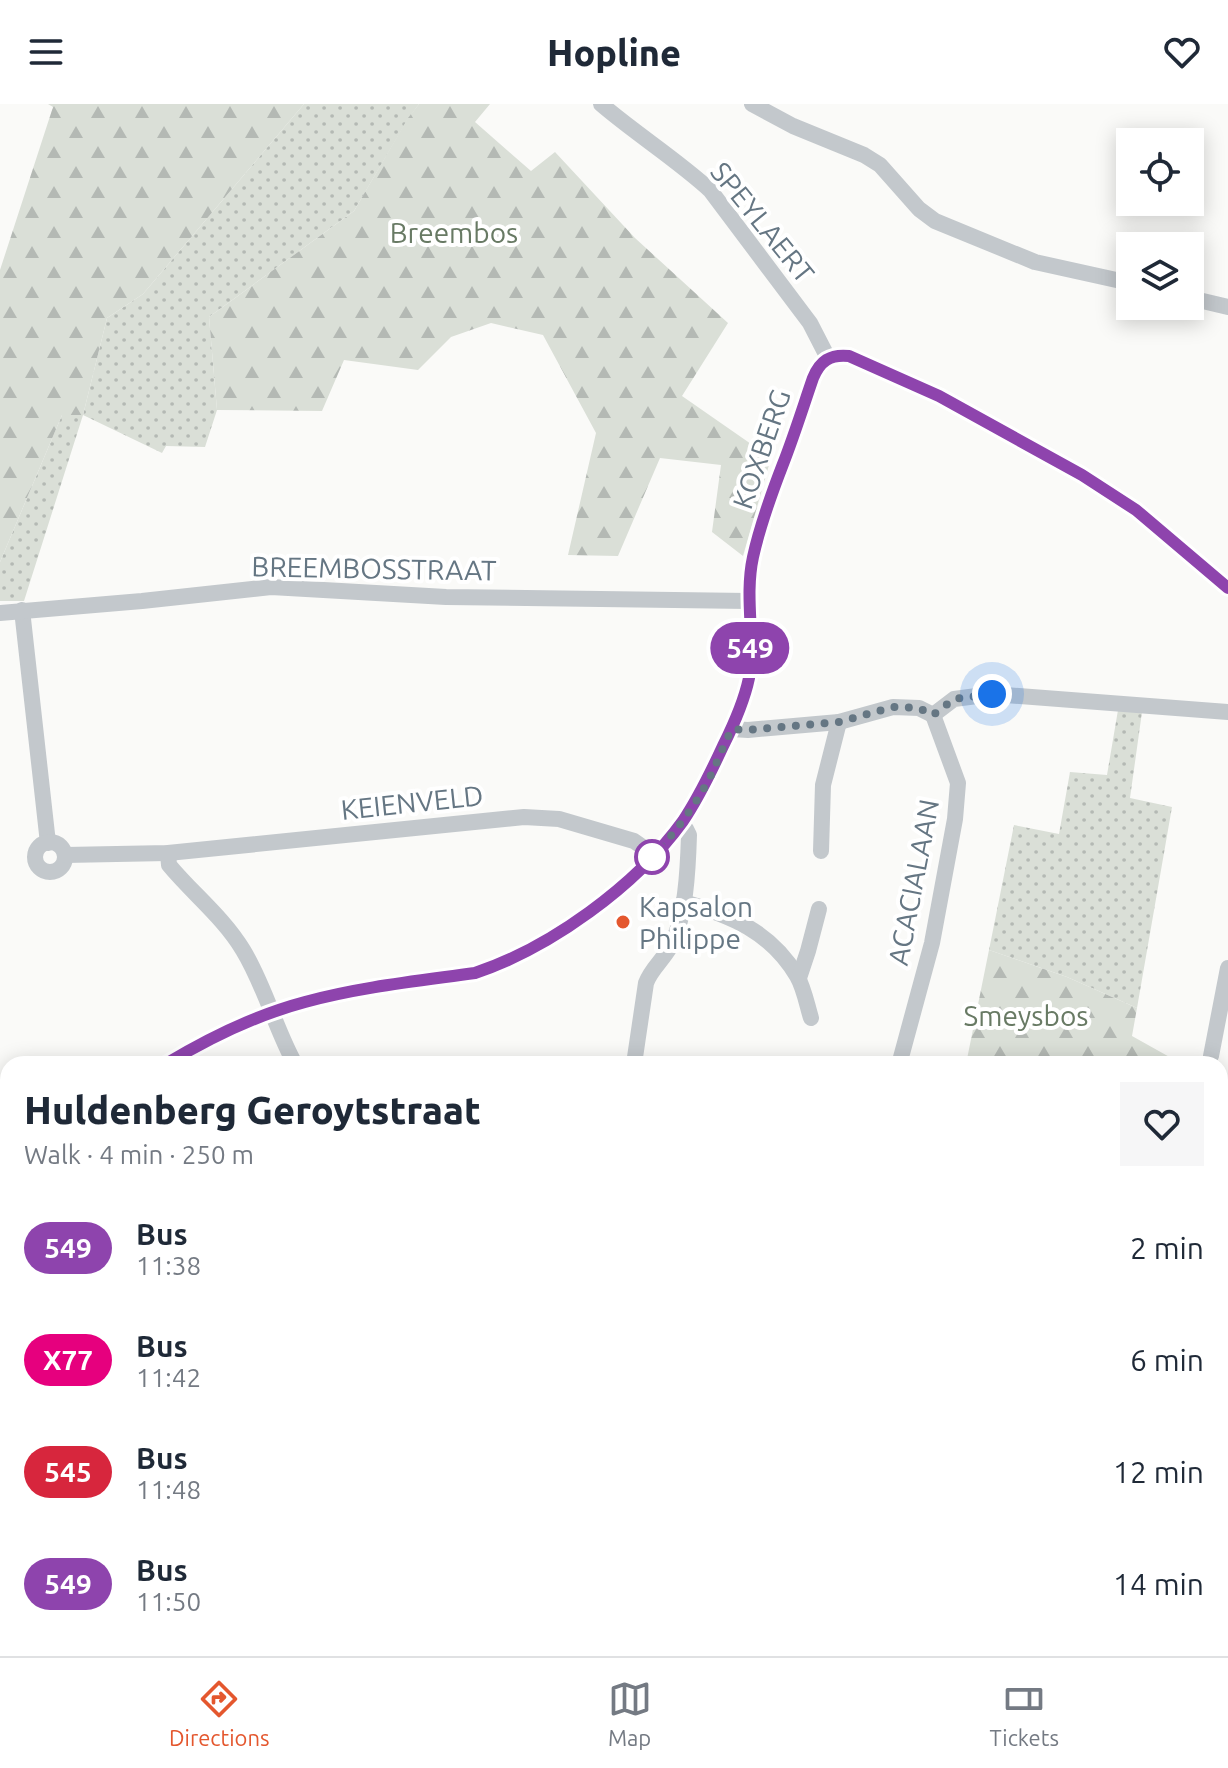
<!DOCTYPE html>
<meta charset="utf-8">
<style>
body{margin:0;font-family:Ubuntu,sans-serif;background:#f6f6f7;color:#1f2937;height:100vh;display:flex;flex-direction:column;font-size:30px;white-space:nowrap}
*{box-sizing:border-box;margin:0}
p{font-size:26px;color:#747a83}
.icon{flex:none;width:44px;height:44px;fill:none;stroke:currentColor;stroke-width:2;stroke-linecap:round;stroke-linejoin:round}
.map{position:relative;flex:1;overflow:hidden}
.panel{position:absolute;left:0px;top:952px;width:1228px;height:600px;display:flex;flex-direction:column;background:#fff;border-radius:24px 24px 0 0;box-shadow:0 4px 20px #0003}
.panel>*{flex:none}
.badge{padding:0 16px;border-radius:26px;font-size:28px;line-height:52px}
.fabs{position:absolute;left:1116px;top:24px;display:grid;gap:16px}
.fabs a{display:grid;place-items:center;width:88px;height:88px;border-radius:0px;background:#fff;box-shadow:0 4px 20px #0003;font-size:40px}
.you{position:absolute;width:40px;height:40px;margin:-20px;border:6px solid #fff;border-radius:50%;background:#1a73e8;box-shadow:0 0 0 12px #1a73e833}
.map>.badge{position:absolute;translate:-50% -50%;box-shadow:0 0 0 4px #fff}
.round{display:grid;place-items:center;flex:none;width:84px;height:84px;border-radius:0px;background:#f6f6f7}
.overview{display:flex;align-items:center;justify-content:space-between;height:136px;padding:0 24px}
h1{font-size:38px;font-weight:800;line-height:60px}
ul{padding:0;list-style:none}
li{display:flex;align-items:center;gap:24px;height:112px;padding:0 24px}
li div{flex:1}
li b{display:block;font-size:30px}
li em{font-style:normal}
li .badge{min-width:88px;font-weight:700;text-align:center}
header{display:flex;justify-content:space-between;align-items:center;height:104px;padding:0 24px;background:#fff;font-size:36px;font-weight:800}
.tab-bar{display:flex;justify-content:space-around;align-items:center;height:112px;border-top:2px solid #e0e1e3;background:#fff;font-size:22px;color:#747a83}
.tab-bar a{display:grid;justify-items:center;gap:4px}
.tab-bar .selected{color:#e4572e}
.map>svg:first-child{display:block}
</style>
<header><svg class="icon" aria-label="menu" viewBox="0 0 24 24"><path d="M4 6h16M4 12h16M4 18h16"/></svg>Hopline<svg class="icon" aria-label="heart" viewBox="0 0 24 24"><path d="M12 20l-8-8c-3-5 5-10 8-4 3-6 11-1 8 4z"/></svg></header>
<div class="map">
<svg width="1228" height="1552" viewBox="0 0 1228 1552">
<defs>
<pattern id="grass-dots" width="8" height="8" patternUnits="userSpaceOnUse" patternTransform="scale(2)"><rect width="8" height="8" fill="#dadfd7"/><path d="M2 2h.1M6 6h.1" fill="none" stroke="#b4b9b4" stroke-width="1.8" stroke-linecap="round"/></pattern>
<pattern id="forest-firs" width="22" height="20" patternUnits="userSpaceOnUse" patternTransform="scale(2)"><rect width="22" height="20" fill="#dadfd7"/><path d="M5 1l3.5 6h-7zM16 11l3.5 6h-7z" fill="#b4b9b4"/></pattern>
</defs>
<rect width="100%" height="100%" fill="#fafaf8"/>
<g fill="url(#grass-dots)">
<path d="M304,0H419L408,15L354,107L209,213L217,306L205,343L166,342L162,349L83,311L24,497H0V458L62,311H83L107,214L143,190Z"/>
<path d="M1118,606L1142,608L1130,694L1172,703L1137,904L1067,873L989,846L1014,721L1059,730L1070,668L1107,671Z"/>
</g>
<g fill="url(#forest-firs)">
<path d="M48,0H304L143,190L107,214L83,311H62L0,458V166L53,3Z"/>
<path d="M419,0H490L475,18L531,67L555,48L635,134L728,219L682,292L771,354L743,452L712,428L721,361L660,354L618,452L568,451L596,329L543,231L491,219L451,233L418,266L344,256L322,307L217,306L209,213L354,107L408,14Z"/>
<path d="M989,846L1067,873L1137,904L1132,932L1182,960H966Z"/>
<path d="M1220,981L1228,985V1552H1113L1112,1544H1220Z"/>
<path d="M691,1544H1055L1056,1552H693Z"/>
</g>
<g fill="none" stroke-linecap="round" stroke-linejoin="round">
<g stroke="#c3c8cc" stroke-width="16">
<path d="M601,0C636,30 676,55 710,86L810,219L828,254"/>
<path d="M752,0L793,22L864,51L880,61L919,105L935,117L1035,158L1130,179"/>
<path d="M1190,194L1228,203"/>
<path d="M22,506L48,739"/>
<path d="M0,509L142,497L271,483L446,493L748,497"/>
<path d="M933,611L954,595L992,590L1228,608"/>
<path d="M732,625L748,626L839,618L893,603L919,604L933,611"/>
<circle cx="50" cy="753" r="15"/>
<path d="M821,747L823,681L839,618"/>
<path d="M168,749L169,761C193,790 223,813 243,846C265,882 275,924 295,960"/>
<path d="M65,751L168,749L524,713L559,715L634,737L654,751"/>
<path d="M683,798C731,811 771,828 797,872C804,884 807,901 811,914"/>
<path d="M799,874L808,847L819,805"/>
<path d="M1211,952L1228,864"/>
<path d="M900,957L932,839L955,715L958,679L933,611"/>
<path d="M166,960C209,934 257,911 305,898C360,883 419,877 475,869C551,843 636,782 683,717C699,693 711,668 723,642C734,620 744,598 749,574C756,535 744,495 753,453C760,421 771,391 783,360C793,332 803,303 813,274C820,257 830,250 849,252L939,292L1082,371L1136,406L1228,484"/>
<path d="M634,960L646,879C651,865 663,856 670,843C686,815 688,764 689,731L686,725L681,719"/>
<path d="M0,1077L8,1071"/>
</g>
</g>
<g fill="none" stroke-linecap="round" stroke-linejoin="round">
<defs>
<path id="line" d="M166,960C209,934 256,911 305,898C360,883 418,877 475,869C550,844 636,782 683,717C699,693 711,668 723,642C734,620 744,598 749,574C756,535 744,495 753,453C760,421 771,391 783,360C794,332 803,303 813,274C820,257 830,250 849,252L939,292L1082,371L1136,406L1228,484"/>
</defs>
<use href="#line" stroke="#fff" stroke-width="18"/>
<use href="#line" stroke="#8e44ad" stroke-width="12"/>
<path stroke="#657683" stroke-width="8" stroke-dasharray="0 14.4" d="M652,753C675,729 696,701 711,671C718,656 724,640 732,625L748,626L839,618L893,603L919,604L933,611L954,595L992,590"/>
</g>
<circle fill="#fff" stroke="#8e44ad" stroke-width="4" cx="652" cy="753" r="16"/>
<circle fill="#e4572e" stroke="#fff" stroke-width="3" cx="623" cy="818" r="8"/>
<g text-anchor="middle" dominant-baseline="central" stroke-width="8" stroke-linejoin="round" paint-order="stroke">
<g font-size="28" fill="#657683" stroke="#fff">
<text transform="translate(763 118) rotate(51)">SPEYLAERT</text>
<text transform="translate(761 345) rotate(-71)">KOXBERG</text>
<text transform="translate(374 464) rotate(1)">BREEMBOSSTRAAT</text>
<text transform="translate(412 698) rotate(-6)">KEIENVELD</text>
<text transform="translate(913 778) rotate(-79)">ACACIALAAN</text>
</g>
<g font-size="28" fill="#687a64" stroke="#fff">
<text x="454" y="128">Breembos</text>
<text x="1026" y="911">Smeysbos</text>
</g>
<g font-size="28" fill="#657683" stroke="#fff" text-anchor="start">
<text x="639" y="802">Kapsalon<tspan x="639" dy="32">Philippe</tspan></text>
</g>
</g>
</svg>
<div class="fabs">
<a><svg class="icon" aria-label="locate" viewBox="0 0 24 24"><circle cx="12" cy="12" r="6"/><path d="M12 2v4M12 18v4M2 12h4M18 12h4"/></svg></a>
<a><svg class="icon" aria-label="layers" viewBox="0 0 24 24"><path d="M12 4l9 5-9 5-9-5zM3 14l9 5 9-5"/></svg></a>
</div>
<div class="you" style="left:992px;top:590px"></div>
<b class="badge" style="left:750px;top:544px;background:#8e44ad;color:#fff">549</b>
<section class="panel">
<div class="overview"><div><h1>Huldenberg Geroytstraat</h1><p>Walk · 4 min · 250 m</p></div><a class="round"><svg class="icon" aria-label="heart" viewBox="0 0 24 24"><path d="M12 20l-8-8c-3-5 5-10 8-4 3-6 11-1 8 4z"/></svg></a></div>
<ul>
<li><span class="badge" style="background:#8e44ad;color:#fff">549</span><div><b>Bus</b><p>11:38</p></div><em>2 min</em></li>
<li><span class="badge" style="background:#e6007e;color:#fff">X77</span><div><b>Bus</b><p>11:42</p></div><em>6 min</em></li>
<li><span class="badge" style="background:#d7263d;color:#fff">545</span><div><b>Bus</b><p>11:48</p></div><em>12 min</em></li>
<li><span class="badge" style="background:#8e44ad;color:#fff">549</span><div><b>Bus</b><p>11:50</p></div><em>14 min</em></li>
</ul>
</section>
</div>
<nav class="tab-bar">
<a class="selected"><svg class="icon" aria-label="directions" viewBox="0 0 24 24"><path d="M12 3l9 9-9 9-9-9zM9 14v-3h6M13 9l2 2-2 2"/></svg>Directions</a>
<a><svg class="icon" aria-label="map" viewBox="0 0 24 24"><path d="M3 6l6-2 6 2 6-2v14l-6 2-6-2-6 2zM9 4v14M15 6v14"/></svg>Map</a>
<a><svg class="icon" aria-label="tickets" viewBox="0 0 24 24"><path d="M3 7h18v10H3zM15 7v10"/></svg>Tickets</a>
</nav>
